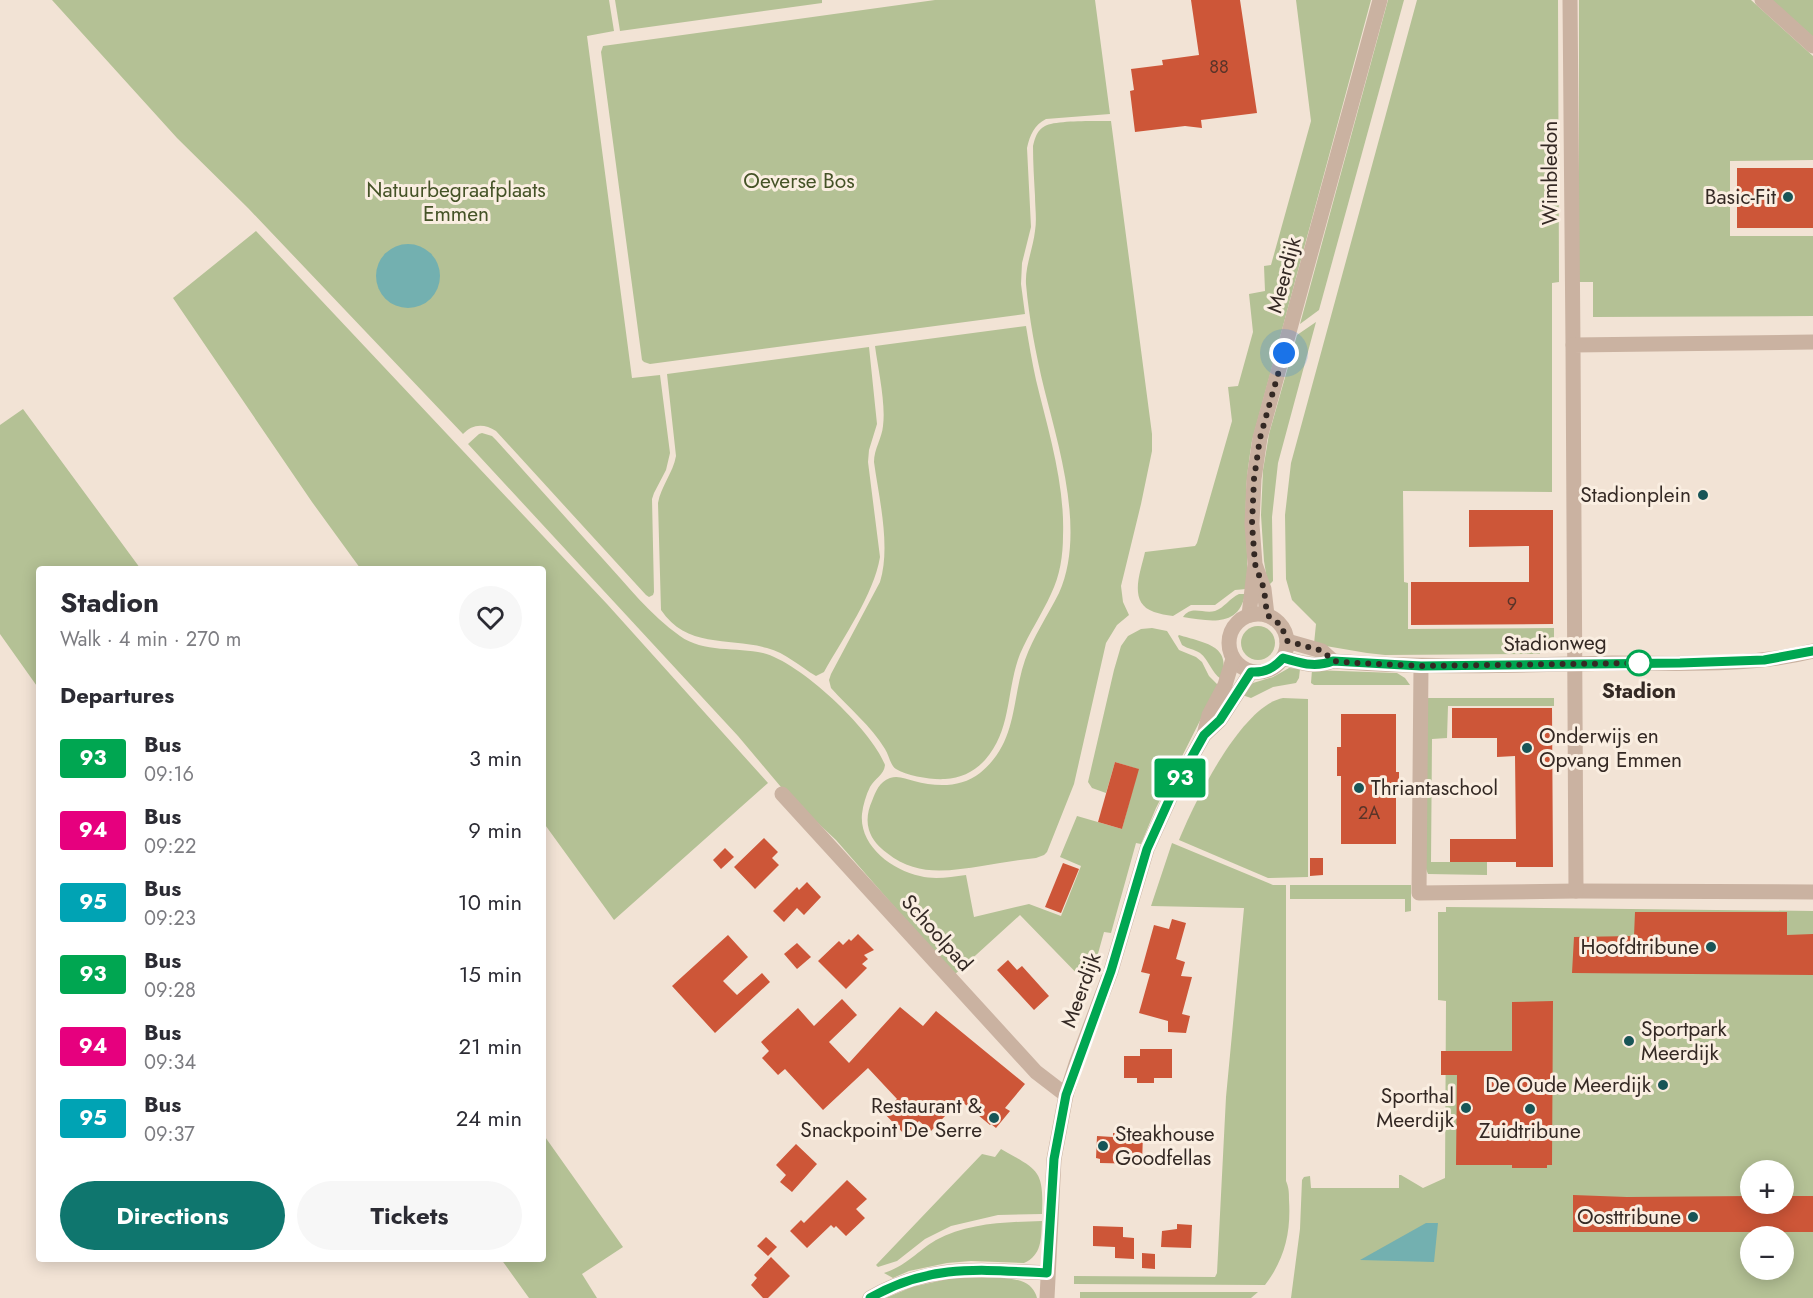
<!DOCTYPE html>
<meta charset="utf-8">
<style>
body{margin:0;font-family:Jost,sans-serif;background:#f7f7f7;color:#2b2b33;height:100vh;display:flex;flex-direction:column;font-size:22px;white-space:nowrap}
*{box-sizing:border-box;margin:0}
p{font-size:20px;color:#7c7c81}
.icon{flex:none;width:33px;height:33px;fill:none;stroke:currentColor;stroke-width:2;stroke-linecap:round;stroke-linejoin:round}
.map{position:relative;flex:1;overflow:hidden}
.sheet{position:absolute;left:36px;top:566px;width:510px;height:696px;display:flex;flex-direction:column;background:#fff;border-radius:6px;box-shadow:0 3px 15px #0003}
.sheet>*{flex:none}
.badge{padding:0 12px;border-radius:4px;font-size:21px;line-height:39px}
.fabs{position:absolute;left:1740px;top:1160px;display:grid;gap:12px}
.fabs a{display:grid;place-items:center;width:54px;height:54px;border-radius:50%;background:#fff;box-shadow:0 3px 15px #0003;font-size:30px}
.you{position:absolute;width:30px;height:30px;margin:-15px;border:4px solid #fff;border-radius:50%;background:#1a73e8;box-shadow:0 0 0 9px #1a73e833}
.map>.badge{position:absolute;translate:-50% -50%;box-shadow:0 0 0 3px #fff}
h2{padding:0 24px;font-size:22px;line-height:54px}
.round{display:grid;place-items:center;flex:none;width:63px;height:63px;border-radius:32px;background:#f7f7f7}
.summary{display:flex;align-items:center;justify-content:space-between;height:102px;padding:0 24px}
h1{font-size:28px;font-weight:700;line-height:45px}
.button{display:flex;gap:12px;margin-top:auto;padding:12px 24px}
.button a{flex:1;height:69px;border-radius:36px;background:#0f766e;color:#fff;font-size:24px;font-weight:700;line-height:69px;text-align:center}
.button a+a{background:#f7f7f7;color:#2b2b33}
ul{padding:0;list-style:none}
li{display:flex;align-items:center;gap:18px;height:72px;padding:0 24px}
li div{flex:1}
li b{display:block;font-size:22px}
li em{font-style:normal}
li .badge{min-width:66px;font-weight:700;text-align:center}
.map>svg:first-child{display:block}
</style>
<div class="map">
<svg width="1813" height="1298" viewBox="0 0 1813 1298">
<rect width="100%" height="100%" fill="#f2e3d5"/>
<g fill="#b4c195" fill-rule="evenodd">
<path d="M52,0H609L614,31L587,36L632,378L660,375L670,453L666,470L654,493L652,499L654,592L653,595L649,597L646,595L496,431C484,423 472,424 463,434L248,208L177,138Z"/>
<path d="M615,0H822V3L620,31Z"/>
<path d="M935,0H1095L1110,114L1046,119C1034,125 1030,135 1027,148L1031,227L1022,263L1021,284L1025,314L650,364L644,362L642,360L601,52L603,46Z"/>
<path d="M1296,0H1371L1252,441C1249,460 1246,479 1246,498C1245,528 1249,558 1246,589L1235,590L1215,605H1191L1173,616C1166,615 1160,614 1154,612C1127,603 1141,571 1145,552L1195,546L1197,543L1232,421L1228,387L1238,386L1253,332L1249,294L1265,291L1264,266L1271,265L1311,121Z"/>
<path d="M1388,0H1404L1319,310L1300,324Z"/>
<path d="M1417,0H1558L1559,282L1552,283V492L1403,491L1404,582L1408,583V629L1554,628V642H1540V654L1385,655L1367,653L1314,644L1316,624L1292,600L1286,579L1285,515L1291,463Z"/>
<path d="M1579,0H1751L1813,56V160L1730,161V236H1813V316L1593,317V282H1579Z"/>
<path d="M1772,0H1813V37Z"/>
<path d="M1111,121L1152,434V451L1141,504L1121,586L1123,602L1129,615L1117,625L1106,643L1074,784L1047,852L1044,855L1036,858C1018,860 1000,863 982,866C948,871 917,877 887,853C879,847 872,840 869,830C866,820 868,810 872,801C876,791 879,782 890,778C898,775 906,779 914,781C936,787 961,788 980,773C1018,742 1011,701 1025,660C1033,637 1048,615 1059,593C1086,533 1059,448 1044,388C1036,355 1029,318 1026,284C1025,266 1033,249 1035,231C1037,219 1035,207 1035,196C1034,179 1033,162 1033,146C1035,138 1037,130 1045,126C1055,120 1097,121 1111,121Z"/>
<path d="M256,231L607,604L768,783L614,920L543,822V568H360L312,502L173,298Z"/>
<path d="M1316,322L1278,463L1272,517L1273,581L1268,586L1264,561L1261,515L1263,470L1269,434L1297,335Z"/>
<path d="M1026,326C1029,344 1032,362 1036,380C1048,430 1065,483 1063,536C1063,555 1060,576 1051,594C1042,614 1029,633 1020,654C1006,690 1012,730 985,760C974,772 961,778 945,779C932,780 907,776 896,769C890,765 889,755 885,749C871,726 849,708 831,688L829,680L831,674L880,582C891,546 879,499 874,462C874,449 882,438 883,426C886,403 878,369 875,346Z"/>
<path d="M869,347L877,424L869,450L868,462L880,557C874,594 843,638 824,672L816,676C799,666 786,653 767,648C729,637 687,649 661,610L658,503C661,486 673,473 676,456L667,374Z"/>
<path d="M23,409L140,568H39V689L0,634V425Z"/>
<path d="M482,433L492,436L496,440C532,480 567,519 603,559C627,585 650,615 680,636C703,653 737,647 763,653C800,662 872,730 885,765C884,775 875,778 870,787C866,795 863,805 862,814C859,845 891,870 920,876C935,880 950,877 966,875L974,917L1029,904L1061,916L1081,866L1060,857L1077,816L1122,829L1138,769L1115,762L1106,793L1092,788L1088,782L1114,670L1121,646L1128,636L1141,629L1152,628L1167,631L1179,650L1196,657L1202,662L1209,676L1218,685L1156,808L1141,844L1136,843L1111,933L1104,932L1089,986L1020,915L954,975L836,840L786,793L738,736L468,444L479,434Z"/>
<path d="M1239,594H1245C1239,628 1209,621 1183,617C1191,605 1203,614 1215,611C1224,608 1230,598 1239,594Z"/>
<circle cx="1258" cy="643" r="17"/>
<path d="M1179,635C1204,643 1233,645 1221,679C1211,672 1209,660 1200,653C1194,649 1188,649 1182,645L1178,636Z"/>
<path d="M1289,668L1300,669L1299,678L1296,683L1273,687L1251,698L1242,695L1253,683L1273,677Z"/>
<path d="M1312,670L1397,673L1405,678L1410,685H1314L1311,683Z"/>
<path d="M1283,698L1308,699V877L1268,878L1179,840C1194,803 1241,706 1283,698Z"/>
<path d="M1426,698H1554V706H1448L1447,738L1432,739L1431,862H1487V875L1428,874L1426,869Z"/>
<path d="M1172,843L1273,885H1286V1181C1289,1188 1289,1193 1289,1200C1291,1232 1285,1259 1265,1285L1074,1284V1276L1215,1277L1217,1273L1226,1097L1244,908L1151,906Z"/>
<path d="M1290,885H1411V911L1405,912V899H1290Z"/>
<path d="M1446,907L1813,911V1298H1291L1300,1229L1302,1180L1304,1177L1310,1176L1311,1188H1399V1175H1401L1423,1188L1445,1178L1446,1001L1438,1000V912H1446ZM1750,1170H1784V1203H1750ZM1750,1236H1784V1269H1750Z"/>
<path d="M543,1134L623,1247L582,1274L597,1298H529L501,1259L543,1258Z"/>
<path d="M1001,1149C1038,1170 1044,1169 1042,1214L998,1215L951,1226L925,1239L897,1261L878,1267L876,1265L982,1154L995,1157Z"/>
<path d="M1042,1221C1041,1239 1042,1255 1024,1263L971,1261L947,1263L909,1271L893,1278L884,1273C908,1265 916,1252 936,1240C967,1223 1007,1222 1042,1221Z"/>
<path d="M952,1278C970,1278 1005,1276 1021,1281C1030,1284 1035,1290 1037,1298H886L912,1287Z"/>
<path d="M1080,1292H1258L1251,1298H1080Z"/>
</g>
<g fill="#73b0b0">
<circle cx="408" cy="276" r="32"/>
<path d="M1426,1223H1438L1434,1262L1360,1260Z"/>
</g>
<g fill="#cd5638">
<path d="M1191,0H1240L1257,113L1201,120L1202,128L1185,126L1135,132L1130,91L1134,90L1131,69L1163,65L1162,60L1199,55Z"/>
<rect x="1737" y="168" width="76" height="60"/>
<path d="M1469,510H1553V624L1411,625V582H1529V546L1469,547Z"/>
<path d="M1452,708H1552L1553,867H1516V862H1450V839H1516L1515,756L1497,757V738H1452Z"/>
<path d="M1341,714H1396V772H1399V795H1396V844H1341V776H1337V747H1341Z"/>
<path d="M1115,762L1139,769L1122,829L1098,822Z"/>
<path d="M764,838L778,852L772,858L779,865L755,889L734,867Z"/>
<path d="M725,848L734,857L721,869L713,860Z"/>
<path d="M1310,858H1323V875L1310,876Z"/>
<path d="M1063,863L1079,869L1061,913L1045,907Z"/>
<path d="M807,882L821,897L804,915L797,908L784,922L773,911L797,887L799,890Z"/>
<path d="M1635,912H1787V935L1813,934V975L1572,973L1574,937L1634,936Z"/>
<path d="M1172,919L1186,923L1176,959L1185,962L1181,976L1192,977L1182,1014L1190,1016L1186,1033L1168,1032V1021L1139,1013L1150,974L1141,972L1154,925L1169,929Z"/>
<path d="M858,934L874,950L864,955L868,959L862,964L867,968L846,989L818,961L839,941L843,945L849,939L851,941Z"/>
<path d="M728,935L748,957L723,981L737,995L762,973L770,982L715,1033L672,986Z"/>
<path d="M797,943L811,957L797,969L784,954Z"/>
<path d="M1008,960L1017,970L1022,966L1049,996L1034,1010L997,970Z"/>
<path d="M842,999L857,1015L829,1042L849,1063L900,1007L923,1026L936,1011L1025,1084L1005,1108L1010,1111L996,1128L991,1124L990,1125L960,1100L931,1131L919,1121L905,1135L883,1112L897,1099L868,1068L823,1110L785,1069L778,1075L762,1058L769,1051L761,1042L798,1008L814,1026Z"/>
<path d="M1553,1001L1552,1165H1547V1168H1512V1165H1456L1457,1075H1441V1051H1512V1002Z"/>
<path d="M1140,1049H1172V1078H1154V1083H1137V1078H1124V1056H1140Z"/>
<path d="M1113,1133L1143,1134L1142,1164L1100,1163V1159L1096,1158L1097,1136L1113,1137Z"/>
<path d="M796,1144L817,1164L792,1192L780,1182L786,1175L776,1165Z"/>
<path d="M847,1180L867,1199L856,1209L865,1218L846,1236L836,1226L834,1228L831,1225L807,1248L790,1231L801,1220L804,1223Z"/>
<path d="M1573,1195L1627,1197L1750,1196V1203H1784V1196H1813V1232H1573Z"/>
<path d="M1177,1224L1192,1225L1191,1248L1161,1247L1162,1231L1177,1229Z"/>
<path d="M1093,1226L1123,1227V1237L1134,1238V1259L1115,1258V1247L1093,1246Z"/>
<path d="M766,1237L777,1247L768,1256L757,1246Z"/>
<path d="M1142,1253L1155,1254V1269L1142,1268Z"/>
<path d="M771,1257L790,1276L768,1298H763L751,1285L757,1278L754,1275Z"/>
</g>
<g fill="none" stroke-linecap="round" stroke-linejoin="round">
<g stroke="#cab2a1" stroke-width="15">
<path d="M1570,0L1573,345"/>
<path d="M1762,0L1813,46"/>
<path d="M1256,567L1264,589L1267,615"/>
<path d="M1249,615L1255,564L1252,524L1254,479L1260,438L1380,0"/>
<path d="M1421,666L1419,893L1576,891L1813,892"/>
<path d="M782,794L1036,1072L1066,1095"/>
<path d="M1576,891L1573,345L1813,342"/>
</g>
<g stroke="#cab2a1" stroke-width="15">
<circle cx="1258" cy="643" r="29"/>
<path d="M1287,641L1322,651L1333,661"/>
<path d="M1283,658C1302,663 1314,668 1333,661C1426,669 1519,665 1612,663C1676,663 1751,667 1813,651"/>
<path d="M1204,735L1209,715L1225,685L1233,659"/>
<path d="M870,1298C930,1263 982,1270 1047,1273"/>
<path d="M1047,1298L1054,1159L1066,1095L1076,1064L1111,971L1147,849L1175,787L1204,735L1220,720L1251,672"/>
</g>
</g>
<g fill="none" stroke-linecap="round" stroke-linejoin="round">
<defs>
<path id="line" d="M870,1298C930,1263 982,1270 1047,1273L1054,1159L1066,1095L1111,971L1147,849L1175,787L1204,735L1220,720L1251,672C1265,673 1274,668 1283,658C1302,663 1314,668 1333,661L1421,666L1680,663L1764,660L1813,651"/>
</defs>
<use href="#line" stroke="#fff" stroke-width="14"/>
<use href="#line" stroke="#00a651" stroke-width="9"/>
<path stroke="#342924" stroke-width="6" stroke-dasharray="0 10.8" d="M1284,353L1260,438L1254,479L1252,524L1255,564L1264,589L1267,615L1281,625L1287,641L1323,651L1333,661L1355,663L1421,666L1641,663H1639"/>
</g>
<g fill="#185557" stroke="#faeee1" stroke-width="2">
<circle cx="1788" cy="197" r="6"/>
<circle cx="1703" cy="495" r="6"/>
<circle cx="1527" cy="748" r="6"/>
<circle cx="1359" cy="788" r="6"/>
<circle cx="1711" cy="947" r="6"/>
<circle cx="1629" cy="1041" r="6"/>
<circle cx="1663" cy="1085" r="6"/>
<circle cx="1466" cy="1108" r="6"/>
<circle cx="1530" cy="1109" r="6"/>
<circle cx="994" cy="1118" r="6"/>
<circle cx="1103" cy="1146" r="6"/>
<circle cx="1693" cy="1217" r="6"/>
</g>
<circle fill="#fff" stroke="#00a651" stroke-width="3" cx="1639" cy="663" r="12"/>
<g text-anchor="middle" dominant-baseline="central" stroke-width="6" stroke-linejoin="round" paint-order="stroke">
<g font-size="18" fill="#5a3429">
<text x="1219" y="67">88</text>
<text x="1512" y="604">9</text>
<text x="1369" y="813">2A</text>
</g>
<g font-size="21" fill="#342924" stroke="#faeee1">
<text transform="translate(1550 173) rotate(-90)">Wimbledon</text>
<text transform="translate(1284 275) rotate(-75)">Meerdijk</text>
<text transform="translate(1555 643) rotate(-1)">Stadionweg</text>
<text transform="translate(937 933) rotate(48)">Schoolpad</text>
<text transform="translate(1081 990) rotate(-70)">Meerdijk</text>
</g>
<g font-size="21" fill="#455327" stroke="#faeee1">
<text x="799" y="181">Oeverse Bos</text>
<text x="456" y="190">Natuurbegraafplaats<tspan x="456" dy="24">Emmen</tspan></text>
</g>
<g font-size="21" fill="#342924" stroke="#faeee1" text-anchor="end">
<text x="1776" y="197">Basic-Fit</text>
<text x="1691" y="495">Stadionplein</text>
<text x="1539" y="736" text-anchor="start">Onderwijs en<tspan x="1539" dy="24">Opvang Emmen</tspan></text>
<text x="1371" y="788" text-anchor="start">Thriantaschool</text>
<text x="1699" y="947">Hoofdtribune</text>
<text x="1641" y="1029" text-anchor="start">Sportpark<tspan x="1641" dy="24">Meerdijk</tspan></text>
<text x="1651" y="1085">De Oude Meerdijk</text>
<text x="1454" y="1096">Sporthal<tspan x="1454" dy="24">Meerdijk</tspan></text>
<text x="982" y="1106">Restaurant &amp;<tspan x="982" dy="24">Snackpoint De Serre</tspan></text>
<text x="1530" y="1131" text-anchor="middle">Zuidtribune</text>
<text x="1115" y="1134" text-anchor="start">Steakhouse<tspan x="1115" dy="24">Goodfellas</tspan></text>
<text x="1681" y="1217">Oosttribune</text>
</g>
<g font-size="21" font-weight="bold" fill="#342924" stroke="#faeee1">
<text x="1639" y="691">Stadion</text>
</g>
</g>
</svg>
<div class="fabs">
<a>+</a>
<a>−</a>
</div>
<div class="you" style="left:1284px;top:353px"></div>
<b class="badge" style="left:1180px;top:778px;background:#00a651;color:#fff">93</b>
<section class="sheet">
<div class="summary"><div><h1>Stadion</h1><p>Walk · 4 min · 270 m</p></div><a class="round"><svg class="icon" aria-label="heart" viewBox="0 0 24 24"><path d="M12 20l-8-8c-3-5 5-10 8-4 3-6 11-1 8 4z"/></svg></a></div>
<h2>Departures</h2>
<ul>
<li><span class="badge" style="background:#00a651;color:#fff">93</span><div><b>Bus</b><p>09:16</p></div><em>3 min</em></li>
<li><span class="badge" style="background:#e6007e;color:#fff">94</span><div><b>Bus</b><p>09:22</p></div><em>9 min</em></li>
<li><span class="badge" style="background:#00a3b4;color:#fff">95</span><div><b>Bus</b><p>09:23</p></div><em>10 min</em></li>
<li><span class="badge" style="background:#00a651;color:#fff">93</span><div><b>Bus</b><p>09:28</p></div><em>15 min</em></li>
<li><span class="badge" style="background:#e6007e;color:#fff">94</span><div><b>Bus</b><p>09:34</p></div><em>21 min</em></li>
<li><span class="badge" style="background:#00a3b4;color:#fff">95</span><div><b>Bus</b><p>09:37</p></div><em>24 min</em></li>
</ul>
<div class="button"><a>Directions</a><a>Tickets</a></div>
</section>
</div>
